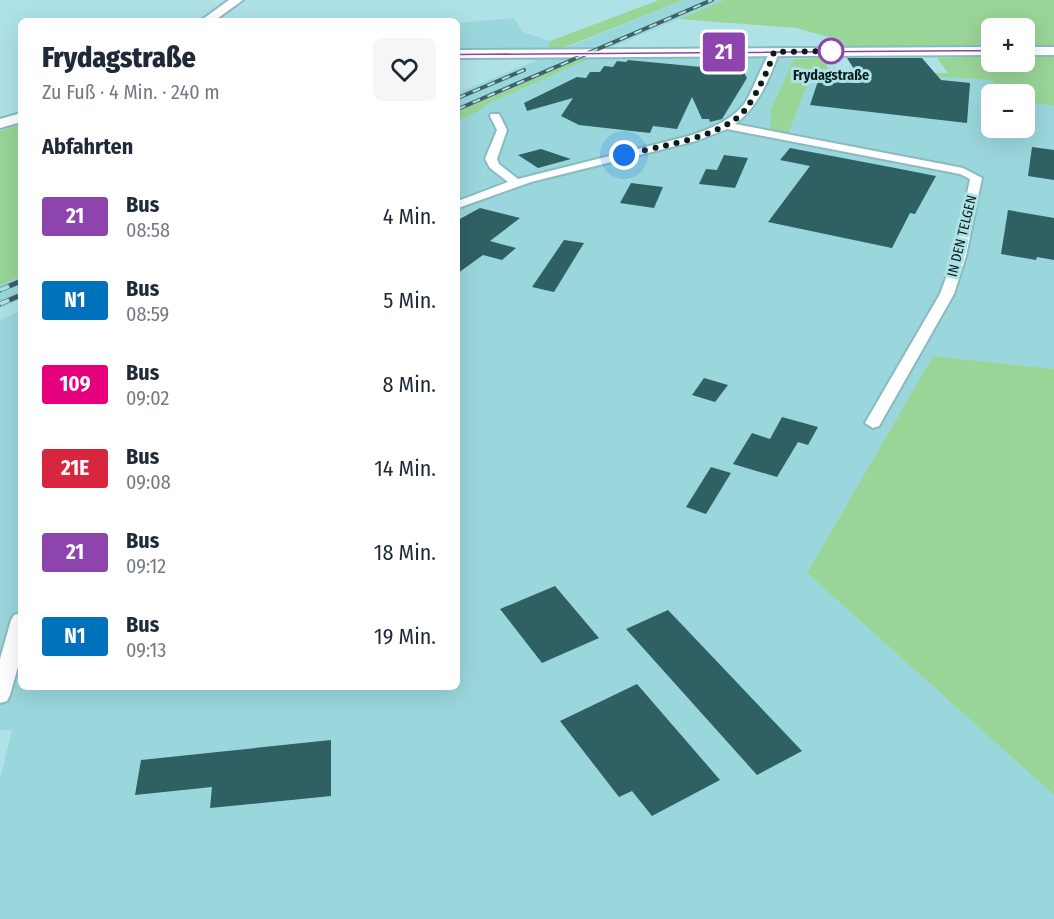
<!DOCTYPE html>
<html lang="de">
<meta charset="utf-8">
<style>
body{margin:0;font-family:"Fira Sans Condensed",sans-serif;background:#f6f6f7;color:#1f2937;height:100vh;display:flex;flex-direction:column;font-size:22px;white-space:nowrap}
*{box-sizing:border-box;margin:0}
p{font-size:20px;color:#747a83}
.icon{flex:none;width:33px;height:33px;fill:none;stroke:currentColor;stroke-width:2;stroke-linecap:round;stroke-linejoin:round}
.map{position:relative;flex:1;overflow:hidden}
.side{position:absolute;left:18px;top:18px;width:442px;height:672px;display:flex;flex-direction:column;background:#fff;border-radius:9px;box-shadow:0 6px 24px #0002}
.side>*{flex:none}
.badge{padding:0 12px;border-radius:4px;font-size:21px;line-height:39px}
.tools{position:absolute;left:981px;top:18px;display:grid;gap:12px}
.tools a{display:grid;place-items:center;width:54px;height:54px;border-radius:9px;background:#fff;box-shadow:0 6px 24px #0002;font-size:30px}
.you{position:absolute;width:30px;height:30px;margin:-15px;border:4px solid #fff;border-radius:50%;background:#1a73e8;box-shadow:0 0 0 9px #1a73e833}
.map>.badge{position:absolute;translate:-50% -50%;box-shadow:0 0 0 3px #fff}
h2{padding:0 24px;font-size:22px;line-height:54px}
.round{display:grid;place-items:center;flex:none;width:63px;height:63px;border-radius:9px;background:#f6f6f7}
.headline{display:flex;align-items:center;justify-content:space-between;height:102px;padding:0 24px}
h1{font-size:28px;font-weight:800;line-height:45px}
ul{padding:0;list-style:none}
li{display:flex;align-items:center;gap:18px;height:84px;padding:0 24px}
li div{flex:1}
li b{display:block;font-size:22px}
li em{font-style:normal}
li .badge{min-width:66px;font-weight:700;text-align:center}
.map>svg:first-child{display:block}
</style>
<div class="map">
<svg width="1054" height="919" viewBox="0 0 1054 919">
<rect width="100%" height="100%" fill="#aee2e7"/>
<g fill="#9ad7dd">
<path d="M683,0H724L458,111V93Z"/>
<path d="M514,18L523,32L550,41L548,51L458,52V23Z"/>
<path d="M745,57L794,59L771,109L788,134L812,72L880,78L928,76L992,80L1003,94H992V128H1024L1025,102L1054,106V369L933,356L807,573L1054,795V919H0V779L12,730H0V320L21,311V687H458V121L479,111L488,104L591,58Z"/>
<path d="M21,276V299L0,308V285Z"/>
</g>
<g fill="#99d596">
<path d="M659,0H683L556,51H548L550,41Z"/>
<path d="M724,0H1054V47H1025L1024,28H992L991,47H837L832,38L796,28L679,19Z"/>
<path d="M991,56L992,62H1024L1025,56H1054V106L1025,102L1024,94H1003L992,80L928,76L880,78L812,72L788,135L770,132L771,109L794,59L825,58L828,68L881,73H948L937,58Z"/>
<path d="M583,58H591L488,104L479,111L458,121V111Z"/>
<path d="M21,124V276L0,285V131Z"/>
<path d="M933,356L1054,369V795L807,573Z"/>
</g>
<g fill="#2f6064">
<path d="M847,58H922L941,80L970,83L967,123L810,105L820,75L861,80Z"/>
<path d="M628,60L743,71L747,78L722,119L710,122L709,119H702L692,97L677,129L653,126L650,133L579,125L561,116L573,98L527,111L524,103L577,77L586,78L590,72H600L604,66L613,67L617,61L626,62Z"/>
<path d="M1032,147L1054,150V180L1028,176Z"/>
<path d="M790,148L890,167L936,176L915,214L910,213L892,248L768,222L810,166L780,160Z"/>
<path d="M541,149L571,159L538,168L518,155Z"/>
<path d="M724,155L748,158L735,188L699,184L706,169L717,170Z"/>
<path d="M631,183L663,187L654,208L620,203Z"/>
<path d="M480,208L520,218L490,241L516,248L502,260L483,255L458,273V220Z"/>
<path d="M1008,210L1054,218V260L1037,257L1036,260L1001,254Z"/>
<path d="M564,240L584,243L554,292L532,287Z"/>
<path d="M704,378L728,385L715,402L692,395Z"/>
<path d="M782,417L818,427L808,445L798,442L777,477L733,464L752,433L770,439Z"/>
<path d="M711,467L731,473L706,514L686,507Z"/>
<path d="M555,586L599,638L542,663L500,609Z"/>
<path d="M668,610L802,751L757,775L626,629Z"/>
<path d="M637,684L720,780L652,816L632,791L619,797L560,721Z"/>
<path d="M331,740V796L210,808L212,787L135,795L141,760Z"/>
</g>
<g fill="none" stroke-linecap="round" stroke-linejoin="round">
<defs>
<g id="street">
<path d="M774,49L779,52C770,78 758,107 735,124L963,168L982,178L966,256L954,294L879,426L873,428L865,423L940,294L954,256L970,179L960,174L727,129L696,141L531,182L458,208V201L508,182L490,168L485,159L497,130L490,116L491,114H499L507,130L497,159L499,164L518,179L689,136C710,129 731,121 745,103C753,91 766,53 774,49Z"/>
<path d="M21,613V656L10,695L7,701L0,703V659L11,620L14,615Z"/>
</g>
<g id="secondary">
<path d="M229,0H243L214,21H200Z"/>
<path d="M992,47V55L458,58V50Z"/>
<rect x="1024" y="47" width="30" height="8"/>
<path d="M21,113V122L0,128V119Z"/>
</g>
</defs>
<use href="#street" stroke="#88babf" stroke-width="4"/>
<use href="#secondary" stroke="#88babf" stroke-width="4"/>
<use href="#street" fill="#fff" fill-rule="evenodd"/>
<use href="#secondary" fill="#fff" fill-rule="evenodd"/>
<defs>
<g id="rail-far1">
<path d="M458,98L524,70"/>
<path d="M458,109L712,0"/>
</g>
<g id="rail">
<path d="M0,290L21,281"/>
<path d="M0,304L21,295"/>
</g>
</defs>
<use href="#rail-far1" stroke="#416164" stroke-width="4"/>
<use href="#rail" stroke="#416164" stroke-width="5"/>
<use href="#rail-far1" stroke="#aee2e7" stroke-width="2" stroke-dasharray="8" stroke-linecap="butt"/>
<use href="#rail" stroke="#aee2e7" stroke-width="4" stroke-dasharray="10" stroke-linecap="butt"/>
</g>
<path fill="#8e44ad" stroke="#fff" stroke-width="1.5" d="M992,49L994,52L458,56L454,55L458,53Z"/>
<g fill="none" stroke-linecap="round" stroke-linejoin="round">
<path stroke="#081c1e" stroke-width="6" stroke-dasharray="0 10.8" d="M624,155C659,146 722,138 745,110C757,94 768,71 774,52L831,51"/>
</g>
<circle fill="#fff" stroke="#8e44ad" stroke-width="3" cx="831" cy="51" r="12"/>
<g text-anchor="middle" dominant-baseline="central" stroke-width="6" stroke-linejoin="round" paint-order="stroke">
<g font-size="14" font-weight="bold" fill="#081c1e" stroke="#aee2e7">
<text x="831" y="75">Frydagstraße</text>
</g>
<g font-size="14" fill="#081c1e" stroke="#aee2e7">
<text transform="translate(962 236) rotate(-76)">IN DEN TELGEN</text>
</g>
</g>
</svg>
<div class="tools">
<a>+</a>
<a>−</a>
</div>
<div class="you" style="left:624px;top:155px"></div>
<b class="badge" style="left:724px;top:52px;background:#8e44ad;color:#fff">21</b>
<section class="side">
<div class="headline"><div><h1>Frydagstraße</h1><p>Zu Fuß · 4 Min. · 240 m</p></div><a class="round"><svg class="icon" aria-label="heart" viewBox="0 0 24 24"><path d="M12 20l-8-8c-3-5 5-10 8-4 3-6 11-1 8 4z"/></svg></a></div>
<h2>Abfahrten</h2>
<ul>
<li><span class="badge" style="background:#8e44ad;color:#fff">21</span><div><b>Bus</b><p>08:58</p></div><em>4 Min.</em></li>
<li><span class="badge" style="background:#0072bc;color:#fff">N1</span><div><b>Bus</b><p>08:59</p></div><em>5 Min.</em></li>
<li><span class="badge" style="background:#e6007e;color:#fff">109</span><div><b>Bus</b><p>09:02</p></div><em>8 Min.</em></li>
<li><span class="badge" style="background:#d7263d;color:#fff">21E</span><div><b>Bus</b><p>09:08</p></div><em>14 Min.</em></li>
<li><span class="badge" style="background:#8e44ad;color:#fff">21</span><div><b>Bus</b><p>09:12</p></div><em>18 Min.</em></li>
<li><span class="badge" style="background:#0072bc;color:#fff">N1</span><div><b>Bus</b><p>09:13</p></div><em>19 Min.</em></li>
</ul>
</section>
</div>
